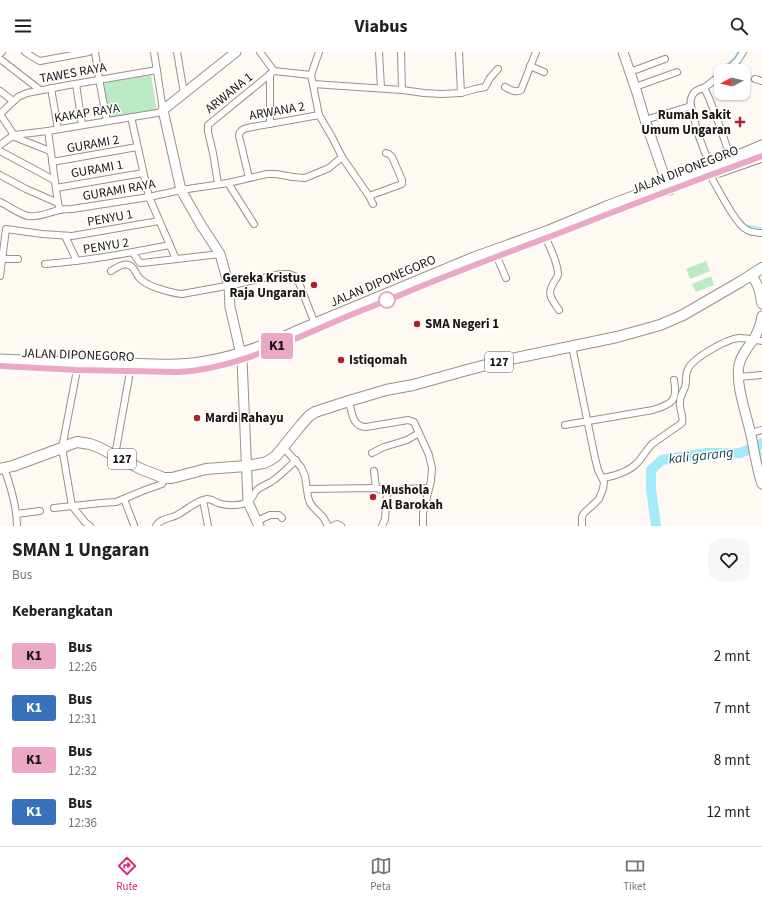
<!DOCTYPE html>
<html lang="id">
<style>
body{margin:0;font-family:"Source Sans 3",sans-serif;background:#f6f6f6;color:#222;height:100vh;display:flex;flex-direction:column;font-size:15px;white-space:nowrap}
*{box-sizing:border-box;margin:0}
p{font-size:13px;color:#767676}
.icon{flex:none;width:22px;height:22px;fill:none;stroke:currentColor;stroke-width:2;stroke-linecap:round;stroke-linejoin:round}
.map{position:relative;height:474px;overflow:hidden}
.side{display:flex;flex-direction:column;background:#fff;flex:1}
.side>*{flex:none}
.badge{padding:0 8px;border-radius:3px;font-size:14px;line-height:26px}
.needle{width:26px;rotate:263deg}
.tools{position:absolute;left:714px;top:12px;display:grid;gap:8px}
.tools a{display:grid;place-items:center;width:36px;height:36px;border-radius:8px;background:#fff;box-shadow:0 1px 3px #0004;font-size:20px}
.map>.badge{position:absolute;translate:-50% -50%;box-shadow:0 0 0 2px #fff}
h2{padding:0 12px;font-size:15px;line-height:36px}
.round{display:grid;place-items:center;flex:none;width:42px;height:42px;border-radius:12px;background:#f6f6f6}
.overview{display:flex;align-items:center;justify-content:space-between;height:68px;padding:0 12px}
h1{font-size:19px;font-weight:700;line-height:30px}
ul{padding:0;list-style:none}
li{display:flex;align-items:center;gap:12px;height:52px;padding:0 12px}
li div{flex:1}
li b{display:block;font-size:15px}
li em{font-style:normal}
li .badge{min-width:44px;font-weight:700;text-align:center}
header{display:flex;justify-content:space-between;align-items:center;height:52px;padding:0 12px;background:#fff;font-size:18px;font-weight:700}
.tab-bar{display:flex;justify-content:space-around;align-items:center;height:56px;border-top:1px solid #e0e0e0;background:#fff;font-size:11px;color:#767676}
.tab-bar a{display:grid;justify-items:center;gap:2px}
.tab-bar .selected{color:#db2777}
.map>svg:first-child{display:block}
</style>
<header><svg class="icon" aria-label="menu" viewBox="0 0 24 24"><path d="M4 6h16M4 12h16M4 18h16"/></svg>Viabus<svg class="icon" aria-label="search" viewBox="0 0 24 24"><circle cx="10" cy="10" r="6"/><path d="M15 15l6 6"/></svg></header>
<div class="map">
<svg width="762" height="474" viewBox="0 0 762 474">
<rect width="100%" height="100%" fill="#fff9f4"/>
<g fill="#bbebc4">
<path d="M151,23L157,59L110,67L103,31Z"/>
<path d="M706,209L710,219L690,227L686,217Z"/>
<path d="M711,224L714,233L696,240L692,232Z"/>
</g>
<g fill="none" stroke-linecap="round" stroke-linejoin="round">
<g stroke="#a3ebfb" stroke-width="1.5">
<path d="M701,35L735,5L738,0"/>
<path d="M689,60L696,87L706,111"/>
<path d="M740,167L746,173L762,176"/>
<path d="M758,394L762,405"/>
</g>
<path stroke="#a3ebfb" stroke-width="10" d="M656,474L651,437V418L662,408L706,401H740L758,394L762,391"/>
<defs>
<g id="street">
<path d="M25,0L36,7L40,9L89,0"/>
<path d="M95,0L99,27L107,69"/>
<path d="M154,0L163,58"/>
<path d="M177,0L184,41"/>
<path d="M379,0L381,36"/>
<path d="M401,0L402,38"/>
<path d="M0,2L2,0"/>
<path d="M0,7L40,38"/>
<path d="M530,14L544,20"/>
<path d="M274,19L311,23L319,63L332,85L342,105L369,144L373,152"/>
<path d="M727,19L738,8L743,0"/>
<path d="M630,20L665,7"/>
<path d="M311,23L319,0"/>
<path d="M721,23L704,36L709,46L719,72L731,107"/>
<path d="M755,27L762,29"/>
<path d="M76,32L82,73"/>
<path d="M313,32L402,38L424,41L442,42L461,41L459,0"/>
<path d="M505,35C511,38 515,41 521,38L536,0"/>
<path d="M635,35L677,20"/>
<path d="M51,36L58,77"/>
<path d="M704,36C699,37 694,39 692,44C689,50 691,56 693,62C697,81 703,97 711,115"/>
<path d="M0,39L13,49"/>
<path d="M461,41L475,37L485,35L490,26L498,17"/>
<path d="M0,62L18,45L27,41L69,33L157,18"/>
<path d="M0,62L14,83"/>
<path d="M131,65L149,145L176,207"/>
<path d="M645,68L691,54"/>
<path d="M270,72V22"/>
<path d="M48,79L58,151L60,158"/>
<path d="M14,83L48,79L163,60"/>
<path d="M12,84L50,99"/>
<path d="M0,93L14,83"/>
<path d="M0,99L54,128"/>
<path d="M52,110L137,95"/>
<path d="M0,123L26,137L58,151"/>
<path d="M710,123C717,135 734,169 744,176C749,180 756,181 762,181"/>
<path d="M249,126L239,84C239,79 243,77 247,76L319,63"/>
<path d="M228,131L254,172"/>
<path d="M218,132L213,101L208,80V73L274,19L260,0"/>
<path d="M56,136L143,121"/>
<path d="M369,144L402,132V128L392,105L389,102L386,101"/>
<path d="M0,150C7,153 21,163 28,164C39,166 49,160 60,158C64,157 68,157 72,157L149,145L181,138L228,131L267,122H276L293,125L305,126L329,116L342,105"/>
<path d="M65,184L77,209"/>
<path d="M546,186C550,196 558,211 558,222C558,225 556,227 554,230C546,243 552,247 559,258"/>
<path d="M133,201L140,211H142L220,202"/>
<path d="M497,205L506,226"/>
<path d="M0,207H18"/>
<path d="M45,212C87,209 128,201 170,193"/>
<path d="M111,219C120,213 129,208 135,219C137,223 139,227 143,229C150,235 172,241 182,242L237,232L281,222H289L294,224L299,231L315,272"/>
<path d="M0,224L6,177L42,182L72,184L159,169"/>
<path d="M572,294L595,406L598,418L604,430L603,437L599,447L596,450L584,461L582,465V474"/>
<path d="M77,311V318L62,396L72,454L85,470L90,474"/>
<path d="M738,325L762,323"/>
<path d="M349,349C352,360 352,375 366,375L408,368L414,370L429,403L432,416L431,429L423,461V474"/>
<path d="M565,373L653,358C672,352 678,349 674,328"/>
<path d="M751,381L762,378"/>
<path d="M283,395L301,415L305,424L308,445L310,451L313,455L323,465L328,474"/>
<path d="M372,401L384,395L407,388L419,381"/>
<path d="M115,403L130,320V312"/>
<path d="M4,416C11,435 17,454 17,474"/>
<path d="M374,419L376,436"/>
<path d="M603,426C614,424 630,419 638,410C643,405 646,398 652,392L682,371C684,364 679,357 680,350C680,344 683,340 685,335C687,329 685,323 688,317C693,306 728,286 740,286C747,286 755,288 762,289"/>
<path d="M307,437L376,436L387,440L404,437L429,436"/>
<path d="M124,447L134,473"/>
<path d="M203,448L208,474"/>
<path d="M54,456L101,451L116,450L145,438L162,432L163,430L164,426"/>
<path d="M16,462L40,459"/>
<path d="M257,469L270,463H279L282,466"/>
<path d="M156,474C160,466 170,467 177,463C187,458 195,449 207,447C211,447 214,449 218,451C226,454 241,454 248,450C252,447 254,441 257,438C261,434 266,433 271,430C280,424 288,416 296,408"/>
<path d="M333,474L337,472L341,474"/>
<path d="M382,474L385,467L387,440"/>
</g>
<g id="secondary">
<path d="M236,0L163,58L181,138L201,173L220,202L229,234L230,255L242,307L248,450L259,474"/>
<path d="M623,0L637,41L645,68L665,126L670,138"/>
<path d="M752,222L759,237L762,252"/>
<path d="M762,264C761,272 758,279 754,287C748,295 741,303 739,313C735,334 748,366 752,388C755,403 757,418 762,432"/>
</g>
<path id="primary" d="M0,417L13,414L62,396L71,392L77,390L90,392L98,395L141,417L164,426H172L206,417L246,414L264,411L270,408L276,404L301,373L309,364L315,360L349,349L386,338L413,333L467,318L501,309L617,285L660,273L683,263L740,230L762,216"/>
<g id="highway">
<path d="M719,119L762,104"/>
<path d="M0,308C42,310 85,311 127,312C154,313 180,315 206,310C237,305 275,290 303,277L474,206L549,179L609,154L700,120L762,94"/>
</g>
</defs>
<use href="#street" stroke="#9a9088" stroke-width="8"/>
<use href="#secondary" stroke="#9a9088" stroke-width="11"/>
<use href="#primary" stroke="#9a9088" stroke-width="12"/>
<use href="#highway" stroke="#9a9088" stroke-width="13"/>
<use href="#street" stroke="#fff" stroke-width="6"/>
<use href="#secondary" stroke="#fff" stroke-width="9"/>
<use href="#primary" stroke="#fff" stroke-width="10"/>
<use href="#highway" stroke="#fff" stroke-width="11"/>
</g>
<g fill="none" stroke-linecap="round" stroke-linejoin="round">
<defs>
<path id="line" d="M0,314L77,318L178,320C236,317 289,289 341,267C362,258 384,250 405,241C455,220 506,201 557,182C625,155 693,129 762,104"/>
</defs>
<use href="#line" stroke="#fff" stroke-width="9"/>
<use href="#line" stroke="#eba7c6" stroke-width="6"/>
</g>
<g fill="#b2202c" stroke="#fff" stroke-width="1.5">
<path d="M738 64h4v4h4v4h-4v4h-4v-4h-4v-4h4z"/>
<circle cx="314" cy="233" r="4"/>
<circle cx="417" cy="272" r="4"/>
<circle cx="341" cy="308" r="4"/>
<circle cx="197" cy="366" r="4"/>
<circle cx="373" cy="445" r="4"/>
</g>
<circle fill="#fff" stroke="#eba7c6" stroke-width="2" cx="387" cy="248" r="8"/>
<g text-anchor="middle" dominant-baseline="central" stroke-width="3" stroke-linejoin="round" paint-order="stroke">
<g fill="#fff" stroke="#5d5b59" stroke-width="1">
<rect x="485" y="300" width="28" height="20" rx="3"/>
<rect x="108" y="397" width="28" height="20" rx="3"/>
</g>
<g font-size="12" font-weight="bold" fill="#181512">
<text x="499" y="310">127</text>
<text x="122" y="407">127</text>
</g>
<g font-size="13" fill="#181512" stroke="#fff">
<text transform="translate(73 21) rotate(-10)">TAWES RAYA</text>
<text transform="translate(229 41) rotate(-39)">ARWANA 1</text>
<text transform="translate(277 59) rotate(-10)">ARWANA 2</text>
<text transform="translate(87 61) rotate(-9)">KAKAP RAYA</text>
<text transform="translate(93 92) rotate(-10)">GURAMI 2</text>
<text transform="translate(97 117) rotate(-10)">GURAMI 1</text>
<text transform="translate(685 118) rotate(-21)">JALAN DIPONEGORO</text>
<text transform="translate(119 138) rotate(-10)">GURAMI RAYA</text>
<text transform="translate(110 166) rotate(-10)">PENYU 1</text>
<text transform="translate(106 194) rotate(-9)">PENYU 2</text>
<text transform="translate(383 229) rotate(-23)">JALAN DIPONEGORO</text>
<text transform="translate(78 303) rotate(2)">JALAN DIPONEGORO</text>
</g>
<g font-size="13" font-weight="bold" fill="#181512" stroke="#fff" text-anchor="start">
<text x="731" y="63" text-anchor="end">Rumah Sakit<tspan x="731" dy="15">Umum Ungaran</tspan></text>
<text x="306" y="226" text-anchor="end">Gereka Kristus<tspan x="306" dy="15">Raja Ungaran</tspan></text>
<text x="425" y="272">SMA Negeri 1</text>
<text x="349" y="308">Istiqomah</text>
<text x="205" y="366">Mardi Rahayu</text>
<text x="381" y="438">Mushola<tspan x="381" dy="15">Al Barokah</tspan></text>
</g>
<g font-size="14" font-style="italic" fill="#1b464e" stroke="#fff">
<text transform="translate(701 404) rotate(-6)">kali garang</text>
</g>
</g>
</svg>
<div class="tools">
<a><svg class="needle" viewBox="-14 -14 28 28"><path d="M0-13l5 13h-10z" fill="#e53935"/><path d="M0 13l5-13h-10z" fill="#767676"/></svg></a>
</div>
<b class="badge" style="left:277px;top:294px;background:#eba7c6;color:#111">K1</b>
</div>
<section class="side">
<div class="overview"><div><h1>SMAN 1 Ungaran</h1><p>Bus</p></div><a class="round"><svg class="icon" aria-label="heart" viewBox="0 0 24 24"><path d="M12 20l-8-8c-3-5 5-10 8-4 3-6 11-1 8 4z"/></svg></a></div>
<h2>Keberangkatan</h2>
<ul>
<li><span class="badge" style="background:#eba7c6;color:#111">K1</span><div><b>Bus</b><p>12:26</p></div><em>2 mnt</em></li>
<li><span class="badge" style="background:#3671b9;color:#fff">K1</span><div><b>Bus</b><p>12:31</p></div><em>7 mnt</em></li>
<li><span class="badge" style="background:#eba7c6;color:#111">K1</span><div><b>Bus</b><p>12:32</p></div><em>8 mnt</em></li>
<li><span class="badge" style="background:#3671b9;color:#fff">K1</span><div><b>Bus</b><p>12:36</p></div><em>12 mnt</em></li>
</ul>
</section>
<nav class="tab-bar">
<a class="selected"><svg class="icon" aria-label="directions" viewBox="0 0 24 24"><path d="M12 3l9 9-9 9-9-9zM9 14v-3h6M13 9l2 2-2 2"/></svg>Rute</a>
<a><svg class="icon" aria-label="map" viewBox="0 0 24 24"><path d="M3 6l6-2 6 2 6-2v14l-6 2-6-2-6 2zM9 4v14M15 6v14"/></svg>Peta</a>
<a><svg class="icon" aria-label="tickets" viewBox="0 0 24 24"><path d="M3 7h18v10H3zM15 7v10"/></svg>Tiket</a>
</nav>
